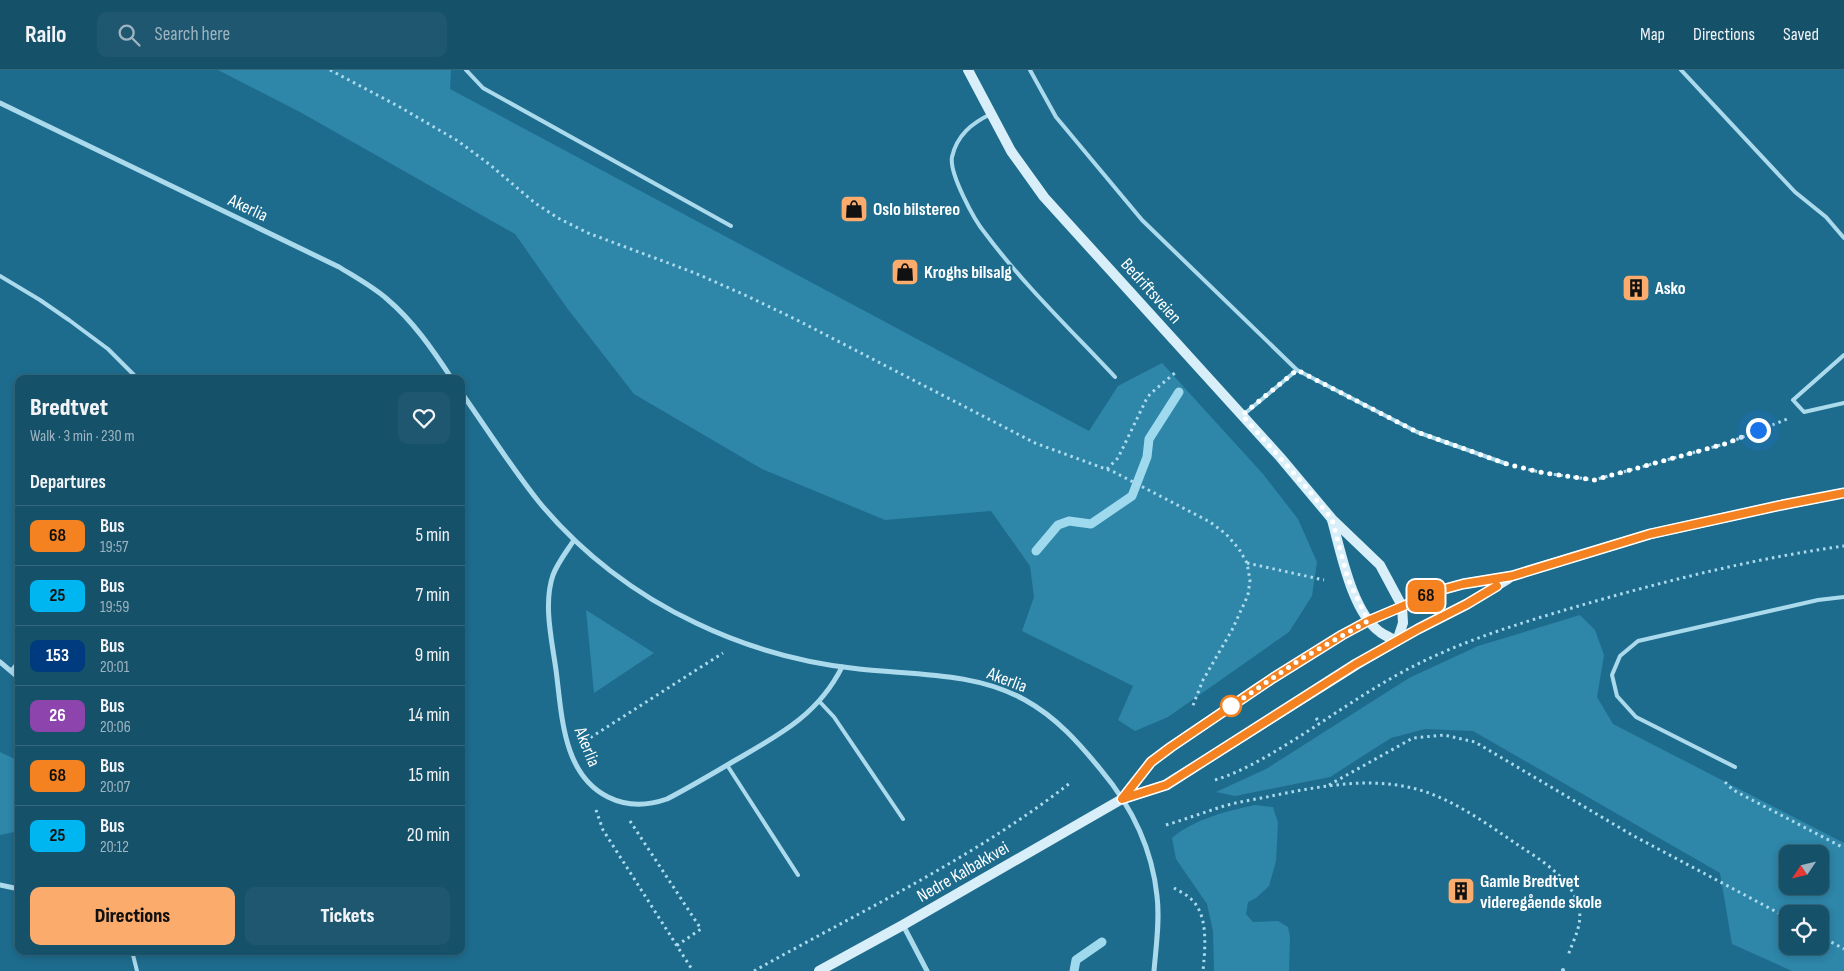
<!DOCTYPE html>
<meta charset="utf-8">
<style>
body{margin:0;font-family:"Sofia Sans Condensed",sans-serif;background:#1f5770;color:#f1f3f6;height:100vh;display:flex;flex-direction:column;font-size:19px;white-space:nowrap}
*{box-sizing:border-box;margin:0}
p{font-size:16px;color:#9eb5c1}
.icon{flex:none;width:28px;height:28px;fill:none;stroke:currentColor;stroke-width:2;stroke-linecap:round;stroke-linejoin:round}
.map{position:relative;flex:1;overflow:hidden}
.panel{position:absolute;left:15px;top:305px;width:450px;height:580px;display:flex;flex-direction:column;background:#16516a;border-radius:10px;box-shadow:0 2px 8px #0003,0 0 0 1px #35687e}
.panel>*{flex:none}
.badge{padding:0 10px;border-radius:8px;font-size:18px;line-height:32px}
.needle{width:32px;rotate:235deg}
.controls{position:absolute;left:1779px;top:775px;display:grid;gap:10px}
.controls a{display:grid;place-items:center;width:50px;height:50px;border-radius:10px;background:#16516a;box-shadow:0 2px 8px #0003,0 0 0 1px #35687e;font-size:25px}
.you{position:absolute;width:25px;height:25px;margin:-12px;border:4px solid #fff;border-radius:50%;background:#1a73e8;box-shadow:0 0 0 8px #1a73e833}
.map>.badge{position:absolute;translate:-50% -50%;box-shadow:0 0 0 2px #fff}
h2{padding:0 15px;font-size:19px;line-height:45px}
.round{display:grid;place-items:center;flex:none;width:52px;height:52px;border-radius:10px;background:#1f5770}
.headline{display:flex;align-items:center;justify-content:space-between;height:85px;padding:0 15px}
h1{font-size:24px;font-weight:800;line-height:38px}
.action{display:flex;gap:10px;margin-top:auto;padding:10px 15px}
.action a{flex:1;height:58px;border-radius:10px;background:#fbab6b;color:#111;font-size:20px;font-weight:800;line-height:58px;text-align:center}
.action a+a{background:#1f5770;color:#f1f3f6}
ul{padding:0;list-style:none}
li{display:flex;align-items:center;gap:15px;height:60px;padding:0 15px;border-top:1px solid #35687e}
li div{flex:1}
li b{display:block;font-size:19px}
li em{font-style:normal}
li .badge{min-width:55px;font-weight:700;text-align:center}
header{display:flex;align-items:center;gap:30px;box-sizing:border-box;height:70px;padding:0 25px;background:#16516a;border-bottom:1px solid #35687e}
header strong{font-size:24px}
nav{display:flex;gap:28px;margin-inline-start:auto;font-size:18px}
.search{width:350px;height:45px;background:#1f5770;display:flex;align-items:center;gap:12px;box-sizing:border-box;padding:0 18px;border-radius:10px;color:#9eb5c1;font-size:19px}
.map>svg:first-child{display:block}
</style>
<header>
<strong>Railo</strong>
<div class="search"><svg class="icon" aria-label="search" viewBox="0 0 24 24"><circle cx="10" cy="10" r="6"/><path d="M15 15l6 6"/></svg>Search here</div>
<nav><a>Map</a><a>Directions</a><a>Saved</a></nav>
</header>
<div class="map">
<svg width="1844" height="901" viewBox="0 0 1844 901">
<rect width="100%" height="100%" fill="#1e6c8d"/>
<g fill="#2e86a9" fill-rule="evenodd">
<path d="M218,0H451L450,19L1089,361L1118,316L1162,293L1263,404L1298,449L1317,492L1312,526L1289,562L1168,647L1135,661L1118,650L1133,616L1022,561L1034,527L1030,496L991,441L885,450L762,399L634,324L567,238L515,164L300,42Z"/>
<path d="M586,540L654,583L594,623Z"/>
<path d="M1580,545L1595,560L1604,585L1597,627L1613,654L1844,773V901H1792L1732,874L1720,803L1473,661L1425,659L1391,668L1330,707L1235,726L1216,722L1266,699L1409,608L1478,576ZM1788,784H1820V816H1788ZM1788,844H1820V876H1788Z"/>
<path d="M0,682L19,691V761L0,765Z"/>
<path d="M1255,735L1273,737L1278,753L1276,791L1269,816L1256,828L1248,832L1246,844L1253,852L1278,851L1288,857L1290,867L1289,901H1214L1213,861L1207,834L1176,789L1172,768C1194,749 1227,741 1255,735Z"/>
</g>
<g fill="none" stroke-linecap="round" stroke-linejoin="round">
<g stroke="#9fd9ee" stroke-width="9">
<path d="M1036,481L1058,455L1069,451L1091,454L1132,426L1147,387L1149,369L1179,322"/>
<path d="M1074,901L1076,890L1102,872"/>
</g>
<g stroke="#acdaed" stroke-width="3" stroke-dasharray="2.5 4" stroke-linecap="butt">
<path d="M330,0L398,36L458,71L489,94L535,133L558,148L588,163L695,203L747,226L797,250L1035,373L1114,402L1210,452L1226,464L1239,479L1247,493L1250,510L1248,525L1232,560L1203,610L1192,638"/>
<path d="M1522,398L1544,403L1594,410L1728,373L1787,349"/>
<path d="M1107,399L1118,388L1146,330L1150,324L1176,302"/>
<path d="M1247,493L1324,510"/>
<path d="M1316,648L1320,653"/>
<path d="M585,671L723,583"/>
<path d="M1215,710C1247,700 1276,681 1305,663C1339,641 1372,618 1408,599C1465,569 1527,551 1589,533C1673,509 1757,488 1844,476"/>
<path d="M1725,712L1733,720L1844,778"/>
<path d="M1329,715L1413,668L1444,665L1475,672L1632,765L1788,848"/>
<path d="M596,740L603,760L693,901"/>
<path d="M630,751L701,859L676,876"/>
<path d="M1166,755C1186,749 1205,742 1224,736C1241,731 1259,729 1276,725C1327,715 1379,705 1429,723C1464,736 1494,759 1524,779C1548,794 1586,821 1579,854C1577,865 1571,876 1568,886"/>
<path d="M1174,818C1179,821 1186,824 1191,829C1209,845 1205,879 1203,901"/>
<path d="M1820,866L1844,879"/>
<path d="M754,901C861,841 974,788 1070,713"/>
</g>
<g stroke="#acdaed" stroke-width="4">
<path d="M466,0L483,18L731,156"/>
<path d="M1030,0L1056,47L1142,150L1297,300L1417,362L1507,394"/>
<path d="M1681,0L1795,122L1826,147L1844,168"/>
<path d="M991,44C972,53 957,65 952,87C949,103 974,150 985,163C1023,214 1071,260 1115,307"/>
<path d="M0,206L40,230L69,250L108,279L138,309"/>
<path d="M1844,285L1793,330L1804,342L1844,333"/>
<path d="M1243,345L1297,300"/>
<path d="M11,601L19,591"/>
<path d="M819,631L834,647L903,749"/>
<path d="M727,695L798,805"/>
<path d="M1735,697L1636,647L1617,626L1612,605L1620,586L1638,571L1818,530L1844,527"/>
<path d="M132,881L137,901"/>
<path d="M1563,900V901"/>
</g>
<g stroke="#acdaed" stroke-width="5">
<path d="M0,33L339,197C355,207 372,216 387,229C413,251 433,280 452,309"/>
<path d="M461,322C487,359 511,397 539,432C581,483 636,525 696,553C748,578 802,593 859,599C914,605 975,602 1025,630C1056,647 1079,673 1101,700C1133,738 1152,778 1157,826C1160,850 1156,877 1154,901"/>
<path d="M574,470C567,481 558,492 553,505C543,534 552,571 556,600C562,644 562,704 608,727C628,737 647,736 667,729C690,717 712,704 734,691C779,665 818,645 842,597"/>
<path d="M0,592L19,608"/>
<path d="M0,815L19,819"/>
<path d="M903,855L927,901"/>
</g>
<g stroke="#d8eff9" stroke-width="10">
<path d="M968,0L1011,81L1044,127L1280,387L1332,449L1380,495L1402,536L1403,553L1397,571"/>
<path d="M1332,450C1341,482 1352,542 1380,562C1385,566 1392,568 1397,571"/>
<path d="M1122,729L1151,692L1171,677L1259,617L1342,565L1368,551L1441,520L1463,514L1512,506L1650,464L1782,435L1844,423"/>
<path d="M819,901L903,855L1122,729L1166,715L1356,595L1418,559L1467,534L1508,509"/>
</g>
</g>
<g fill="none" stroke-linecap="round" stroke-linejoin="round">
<defs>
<path id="line" d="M1497,516L1467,534L1418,559L1356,594L1166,715L1122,729L1151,692L1171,677L1273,608L1342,565L1368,551L1441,520L1463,514L1512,506L1650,464L1782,435L1844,423"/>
</defs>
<use href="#line" stroke="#fff" stroke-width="11"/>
<use href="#line" stroke="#f58220" stroke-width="8"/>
<path stroke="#fff" stroke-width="5" stroke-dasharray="0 9" d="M1231,636L1230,637L1301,589L1368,551L1348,509L1332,449L1307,418L1242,345L1297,300L1417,362L1507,394L1544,403L1594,410L1728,373L1758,360"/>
</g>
<defs>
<symbol id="shop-square" viewBox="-11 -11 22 22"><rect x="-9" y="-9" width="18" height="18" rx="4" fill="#fbab6b" stroke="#1e6c8d"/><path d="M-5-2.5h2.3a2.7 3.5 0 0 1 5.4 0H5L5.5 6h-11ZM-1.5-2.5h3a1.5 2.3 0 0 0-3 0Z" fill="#111"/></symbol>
<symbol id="building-square" viewBox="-11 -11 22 22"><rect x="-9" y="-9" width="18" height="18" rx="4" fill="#fbab6b" stroke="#1e6c8d"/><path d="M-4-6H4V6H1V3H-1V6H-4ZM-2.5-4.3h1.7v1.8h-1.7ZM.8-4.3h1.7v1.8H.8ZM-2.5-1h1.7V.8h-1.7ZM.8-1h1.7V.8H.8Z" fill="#111"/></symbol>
</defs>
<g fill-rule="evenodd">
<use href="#shop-square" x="838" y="123" width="32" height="32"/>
<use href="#shop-square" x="889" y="186" width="32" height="32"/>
<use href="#building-square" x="1620" y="202" width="32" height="32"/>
<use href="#building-square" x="1445" y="805" width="32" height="32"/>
</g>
<circle fill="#fff" stroke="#f58220" stroke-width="2.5" cx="1231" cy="636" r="10"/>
<g text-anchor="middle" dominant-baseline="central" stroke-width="4" stroke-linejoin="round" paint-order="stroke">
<g font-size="18" fill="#fff" stroke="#1e6c8d">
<text transform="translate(248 138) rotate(25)">Akerlia</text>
<text transform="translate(1151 221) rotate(48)">Bedriftsveien</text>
<text transform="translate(1007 610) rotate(21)">Akerlia</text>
<text transform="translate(587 677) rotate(68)">Akerlia</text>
<text transform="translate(963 802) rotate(-30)">Nedre Kalbakkvei</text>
</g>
<g font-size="18" font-weight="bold" fill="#fff" stroke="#1e6c8d" text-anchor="start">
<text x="873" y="139">Oslo bilstereo</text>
<text x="924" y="202">Kroghs bilsalg</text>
<text x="1655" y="218">Asko</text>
<text x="1480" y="811">Gamle Bredtvet<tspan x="1480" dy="21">videregående skole</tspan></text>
</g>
</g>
</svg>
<div class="controls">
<a><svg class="needle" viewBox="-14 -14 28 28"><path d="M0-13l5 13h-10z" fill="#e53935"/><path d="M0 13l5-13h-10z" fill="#9eb5c1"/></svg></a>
<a><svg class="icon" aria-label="locate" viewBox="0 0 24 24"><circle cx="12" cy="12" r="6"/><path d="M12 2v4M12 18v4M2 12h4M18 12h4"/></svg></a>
</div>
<div class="you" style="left:1758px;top:360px"></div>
<b class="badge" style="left:1426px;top:526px;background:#f58220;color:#111">68</b>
<section class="panel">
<div class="headline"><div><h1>Bredtvet</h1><p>Walk · 3 min · 230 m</p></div><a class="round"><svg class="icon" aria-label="heart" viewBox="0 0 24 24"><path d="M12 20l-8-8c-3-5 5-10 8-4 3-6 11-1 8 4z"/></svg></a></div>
<h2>Departures</h2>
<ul>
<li><span class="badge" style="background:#f58220;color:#111">68</span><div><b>Bus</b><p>19:57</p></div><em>5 min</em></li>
<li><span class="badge" style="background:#00b6f1;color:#111">25</span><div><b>Bus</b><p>19:59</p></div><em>7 min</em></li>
<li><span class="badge" style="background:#003b80;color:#fff">153</span><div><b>Bus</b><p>20:01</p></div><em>9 min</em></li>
<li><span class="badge" style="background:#8e44ad;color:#fff">26</span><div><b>Bus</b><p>20:06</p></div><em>14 min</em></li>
<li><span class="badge" style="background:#f58220;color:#111">68</span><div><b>Bus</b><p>20:07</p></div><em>15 min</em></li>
<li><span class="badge" style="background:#00b6f1;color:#111">25</span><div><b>Bus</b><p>20:12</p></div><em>20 min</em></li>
</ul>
<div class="action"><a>Directions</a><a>Tickets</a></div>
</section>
</div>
